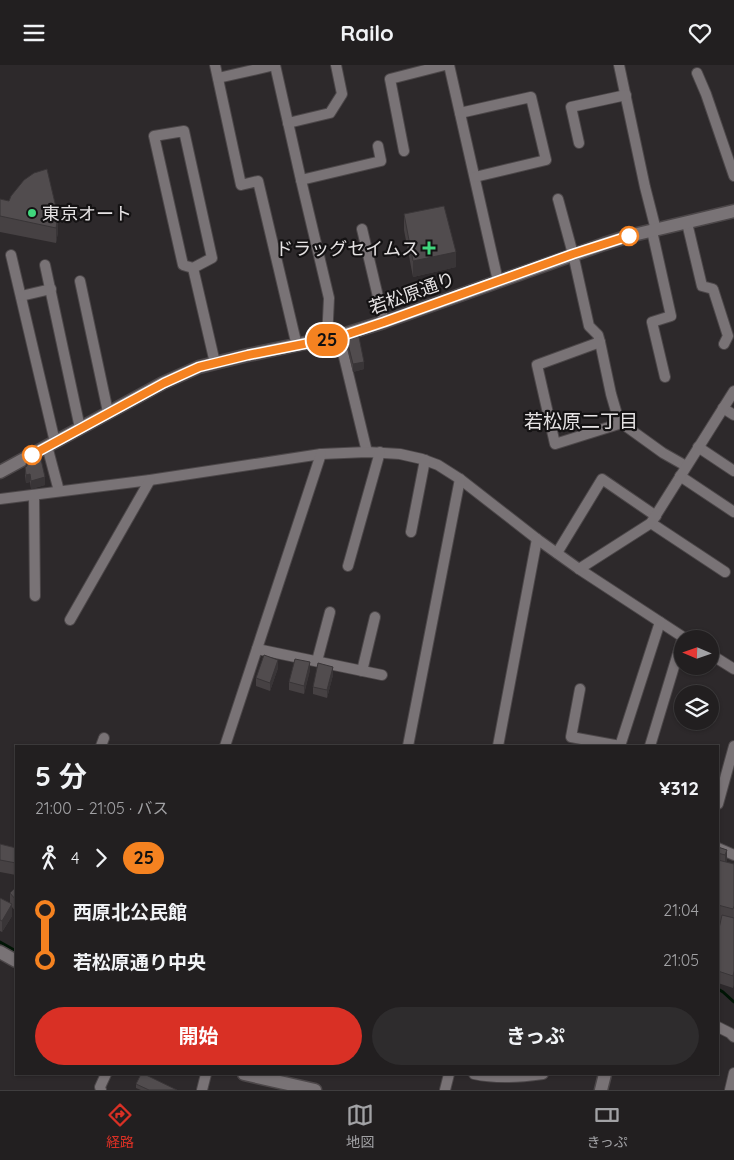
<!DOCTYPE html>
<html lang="ja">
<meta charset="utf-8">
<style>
body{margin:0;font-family:Quicksand,"Noto Sans JP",sans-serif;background:#2e2c2d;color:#f1f3f6;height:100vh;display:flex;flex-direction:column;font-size:19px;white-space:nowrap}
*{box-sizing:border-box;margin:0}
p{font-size:16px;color:#a2a2a5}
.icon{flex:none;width:28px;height:28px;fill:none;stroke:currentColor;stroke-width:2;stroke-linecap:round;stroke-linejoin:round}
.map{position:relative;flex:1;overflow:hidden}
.side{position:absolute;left:15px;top:680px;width:704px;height:330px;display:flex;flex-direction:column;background:#221f20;border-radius:0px;box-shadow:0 1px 4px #0004,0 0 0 1px #3f3d3e}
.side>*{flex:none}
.badge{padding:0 10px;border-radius:16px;font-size:18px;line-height:32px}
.needle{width:32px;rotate:272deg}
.buttons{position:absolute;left:674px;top:565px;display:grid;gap:10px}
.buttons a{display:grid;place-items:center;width:45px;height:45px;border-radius:50%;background:#221f20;box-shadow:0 1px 4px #0004,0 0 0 1px #3f3d3e;font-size:25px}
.map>.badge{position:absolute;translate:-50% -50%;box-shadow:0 0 0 2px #fff}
.legs{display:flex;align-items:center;gap:8px;height:55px;padding:0 20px;font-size:16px}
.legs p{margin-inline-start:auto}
.summary{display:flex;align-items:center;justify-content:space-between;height:85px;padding:0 20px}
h1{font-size:28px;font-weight:700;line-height:38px}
.cta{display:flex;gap:10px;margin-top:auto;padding:10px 20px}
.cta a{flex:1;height:58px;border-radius:30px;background:#d93025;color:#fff;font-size:20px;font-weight:700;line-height:58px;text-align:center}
.cta a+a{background:#2e2c2d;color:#f1f3f6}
ul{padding:0 20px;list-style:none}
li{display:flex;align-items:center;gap:18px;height:50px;font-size:19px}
li i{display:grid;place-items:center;width:8px;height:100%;margin:0 6px;background:currentColor}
li i::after{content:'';width:12px;height:12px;margin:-6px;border:4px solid;border-radius:50%;background:#221f20}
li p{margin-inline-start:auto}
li:first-child i{background:linear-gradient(#0000 50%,currentColor 0)}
li:last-child i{background:linear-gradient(currentColor 50%,#0000 0)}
header{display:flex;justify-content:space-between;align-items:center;height:65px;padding:0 20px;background:#221f20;font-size:22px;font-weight:700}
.tab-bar{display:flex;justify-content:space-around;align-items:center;height:70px;border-top:1px solid #3f3d3e;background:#221f20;font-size:14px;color:#a2a2a5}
.tab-bar a{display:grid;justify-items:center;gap:2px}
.tab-bar .on{color:#d93025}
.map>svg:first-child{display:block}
</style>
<header><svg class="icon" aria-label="menu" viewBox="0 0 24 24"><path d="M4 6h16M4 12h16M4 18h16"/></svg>Railo<svg class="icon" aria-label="heart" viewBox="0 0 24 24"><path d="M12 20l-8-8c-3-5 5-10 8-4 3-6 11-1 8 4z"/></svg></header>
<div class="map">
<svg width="734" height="1025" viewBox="0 0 734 1025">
<rect width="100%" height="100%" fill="#2d292b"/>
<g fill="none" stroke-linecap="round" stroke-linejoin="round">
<g stroke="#001505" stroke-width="3">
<path d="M0,877L16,886"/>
<path d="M718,924L723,927L734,937"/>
</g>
<defs>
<g id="street">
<path d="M215,0L241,120L258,116L297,281"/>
<path d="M275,0L301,115L329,233L327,275"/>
<path d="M449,0L498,216"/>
<path d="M619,0L645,122L656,165"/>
<path d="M697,8L706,29L734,111"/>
<path d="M218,13L275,0"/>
<path d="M460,48L531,32L546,95L475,112"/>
<path d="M288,58L330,48L342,29L336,0"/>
<path d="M579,78L571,42L626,30"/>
<path d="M404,86L390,14L445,0"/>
<path d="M301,115L381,96L378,81"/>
<path d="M558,134L573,189L589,261L598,270L600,277L611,329L618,353L620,357L663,388L686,401"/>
<path d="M687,158L702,221L713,224L728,271L724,279"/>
<path d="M362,164L384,257"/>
<path d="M652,166L671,251L652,257L665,312"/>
<path d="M11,190L55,377"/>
<path d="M45,200L80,363"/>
<path d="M193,203L212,193L184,66L154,71L183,200L193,203L215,298"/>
<path d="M80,216L108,347"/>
<path d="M21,231L51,224"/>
<path d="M339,271L367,387"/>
<path d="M600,277L537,300L555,379L622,358"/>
<path d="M723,343L734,350"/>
<path d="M47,381L59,426"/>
<path d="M698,382L734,406"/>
<path d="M680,411L734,447"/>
<path d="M34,430L35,531"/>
<path d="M0,434L150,415L321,389L367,387L400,389L422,394L438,400L460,414L537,474L579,504L686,574"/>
<path d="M651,458L725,507"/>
<path d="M411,467L425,395"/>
<path d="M557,488L602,414L656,451"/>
<path d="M348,501L380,387"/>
<path d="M579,504L651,458L734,326"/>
<path d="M70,555L150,415"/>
<path d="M257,584L382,610"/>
<path d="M710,589L734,604"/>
<path d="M317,596L330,547"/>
<path d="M362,606L375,552"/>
<path d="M580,624L571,672L620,681L660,557"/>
<path d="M101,681L104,673"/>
<path d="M225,681L321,389"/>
<path d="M408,681L460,414"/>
<path d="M498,681L537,474"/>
<path d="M650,681L682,575"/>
<path d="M718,739L734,681"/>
<path d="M718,783L734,790"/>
<path d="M718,962L730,968L734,972"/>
<path d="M474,1009C498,1014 520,1012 543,1009"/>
<path d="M101,1025L100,1022L106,1009"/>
<path d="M202,1025L206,1009"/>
<path d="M445,1025L449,1009"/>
<path d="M730,1025L734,1008"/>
</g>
<g id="secondary">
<path d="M0,407L163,318L199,302L248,290L339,271L384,257L604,179L629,171L734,146"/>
<path d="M0,887L16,896"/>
<path d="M244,1009L315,1025"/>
<path d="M601,1025L605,1009"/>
</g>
</defs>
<use href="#street" stroke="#4c4749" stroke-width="12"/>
<use href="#secondary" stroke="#4c4749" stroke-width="15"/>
<use href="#street" stroke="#797376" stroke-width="10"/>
<use href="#secondary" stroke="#797376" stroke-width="12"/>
</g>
<g fill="#464143">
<path d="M34,108L58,167L56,178L0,167V134L9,136Z"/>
<path d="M404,149L456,202L413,212L404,165Z"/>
<path d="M346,271L364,304L353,307L346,279Z"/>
<path d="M26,394L45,420L31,424L30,417L26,418L25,410Z"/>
<path d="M278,603L270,626L256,621V613Z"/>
<path d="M310,605L304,629L289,625V617Z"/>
<path d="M333,610L327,633L313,629V622Z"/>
<path d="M0,779L16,783V810L0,807Z"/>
<path d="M718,782L727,785V797L734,799V918L733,923L718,918V868L721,856H718Z"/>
<path d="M16,822V847L12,842V851L2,867L0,866V833L10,838V828Z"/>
<path d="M136,1019L177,1025H141L136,1023Z"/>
</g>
<g fill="#393537">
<path d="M58,151V167L56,178V163Z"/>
<path d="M456,187V202L413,212V196Z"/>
<path d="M364,297V304L353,307V299Z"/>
<path d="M30,409V417L26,418V410Z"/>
<path d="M45,412V420L31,424V416Z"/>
<path d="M278,595V603L270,626V618Z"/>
<path d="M310,597V605L304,629V621Z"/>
<path d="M333,602V610L327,633V625Z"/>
<path d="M719,706V714L718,718V711Z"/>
<path d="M727,785V797L725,802V790Z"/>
<path d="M12,839V851L2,867V856Z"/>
<path d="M734,906V918L733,923V911Z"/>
</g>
<g fill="#514c4e" stroke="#393537">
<path d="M47,104L58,151L56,163L0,151V134L9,136L11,131L24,115L34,108Z"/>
<path d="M444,141L456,187L413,196L404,149Z"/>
<path d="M358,267L364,297L353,299L346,271Z"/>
<path d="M40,390L45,412L31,416L30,409L26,410L25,402L27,401L26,394Z"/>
<path d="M264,590L278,595L270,618L256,613Z"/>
<path d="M295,594L310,597L304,621L289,617Z"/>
<path d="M318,598L333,602L327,625L313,622Z"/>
<path d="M0,779L16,783V798L0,795Z"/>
<path d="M718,782L727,785L725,790L718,788Z"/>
<path d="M718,795L734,799V841L733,844L718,840Z"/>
<path d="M16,822V835L10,828Z"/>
<path d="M0,833L12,839L2,856L0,855Z"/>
<path d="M722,850L734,853V906L733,911L718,906V868Z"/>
<path d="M141,1009H144L177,1025H149L136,1019Z"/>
</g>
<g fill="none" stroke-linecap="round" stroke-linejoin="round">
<defs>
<path id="line-1" d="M32,390L164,318L199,302L248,290L339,272L384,257L573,189L629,171"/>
</defs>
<use href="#line-1" stroke="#fff" stroke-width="11"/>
<use href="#line-1" stroke="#f58220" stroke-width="8"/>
</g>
<g fill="#40d77d" stroke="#141213" stroke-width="2">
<circle cx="32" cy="148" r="5"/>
<path d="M426.5 175.5h5v5h5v5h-5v5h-5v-5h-5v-5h5z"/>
</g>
<g fill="#fff" stroke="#f58220" stroke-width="2.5">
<circle cx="629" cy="171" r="9"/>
<circle cx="32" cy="390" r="9"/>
</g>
<g text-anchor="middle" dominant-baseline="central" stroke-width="4.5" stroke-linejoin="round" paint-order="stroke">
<g font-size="18" fill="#e5e2e3" stroke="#141213" text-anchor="start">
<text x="42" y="148">東京オート</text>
<text x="419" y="183" text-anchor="end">ドラッグセイムス</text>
</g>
<g font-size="18" fill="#e5e2e3" stroke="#141213">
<text transform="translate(412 228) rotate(-20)">若松原通り</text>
</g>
<g font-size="19" fill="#e5e2e3" stroke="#141213">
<text x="581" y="356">若松原二丁目</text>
</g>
</g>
</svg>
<div class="buttons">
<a><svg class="needle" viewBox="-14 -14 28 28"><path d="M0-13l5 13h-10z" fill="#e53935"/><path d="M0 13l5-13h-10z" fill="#a2a2a5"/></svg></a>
<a><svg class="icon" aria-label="layers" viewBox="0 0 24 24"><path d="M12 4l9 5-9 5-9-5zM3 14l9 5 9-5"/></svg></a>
</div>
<b class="badge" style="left:327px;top:275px;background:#f58220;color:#111">25</b>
<section class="side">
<div class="summary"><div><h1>5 分</h1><p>21:00 – 21:05 · バス</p></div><b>¥312</b></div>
<div class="legs"><svg class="icon" aria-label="walk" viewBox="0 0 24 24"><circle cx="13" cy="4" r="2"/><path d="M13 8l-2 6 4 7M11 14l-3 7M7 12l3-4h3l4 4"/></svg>4<svg class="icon" aria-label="forward" viewBox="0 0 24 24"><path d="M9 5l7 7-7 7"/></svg><b class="badge" style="background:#f58220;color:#111">25</b></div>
<ul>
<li><i style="color:#f58220"></i><b>西原北公民館</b><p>21:04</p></li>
<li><i style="color:#f58220"></i><b>若松原通り中央</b><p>21:05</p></li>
</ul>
<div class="cta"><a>開始</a><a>きっぷ</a></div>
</section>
</div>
<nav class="tab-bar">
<a class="on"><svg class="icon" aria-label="directions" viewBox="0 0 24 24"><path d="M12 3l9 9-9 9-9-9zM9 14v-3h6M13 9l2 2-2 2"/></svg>経路</a>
<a><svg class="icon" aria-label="map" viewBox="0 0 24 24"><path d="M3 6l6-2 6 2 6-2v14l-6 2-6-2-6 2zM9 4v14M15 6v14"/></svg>地図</a>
<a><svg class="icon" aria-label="tickets" viewBox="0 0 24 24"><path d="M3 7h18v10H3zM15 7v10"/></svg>きっぷ</a>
</nav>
